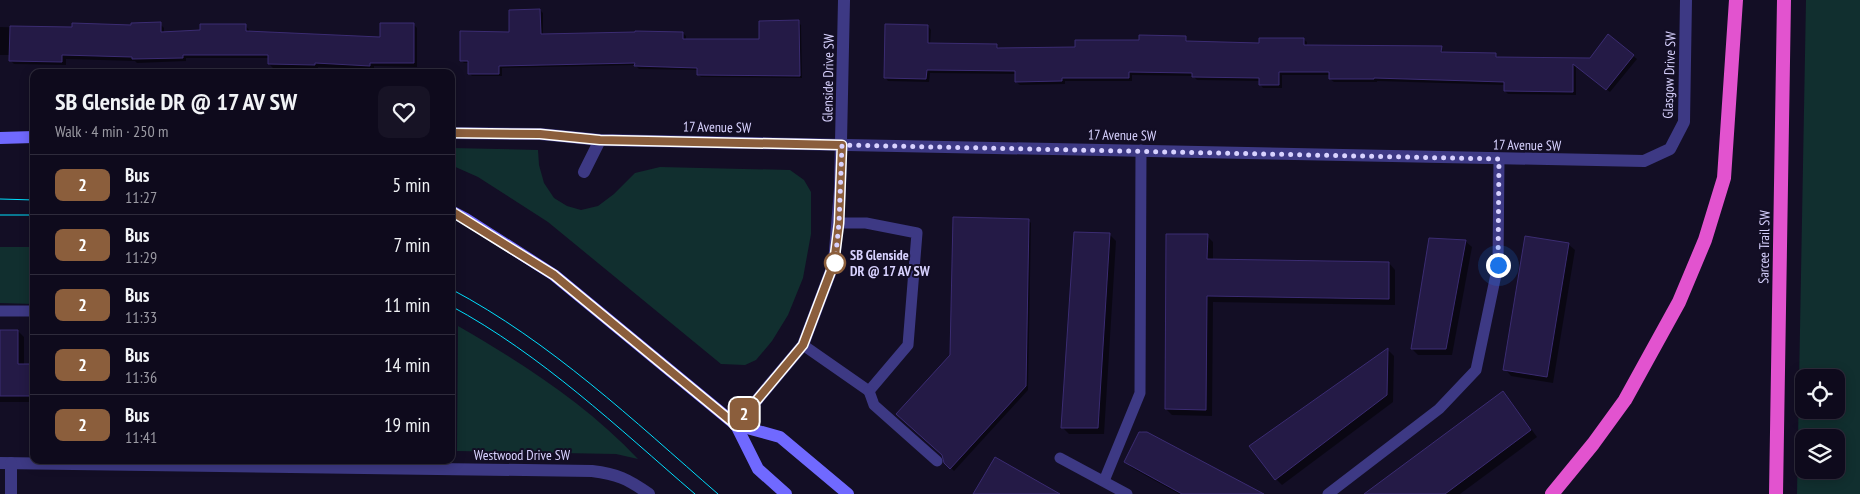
<!DOCTYPE html>
<meta charset="utf-8">
<style>
body{margin:0;font-family:"PT Sans Narrow",sans-serif;background:#171325;color:#f1f3f6;height:100vh;display:flex;flex-direction:column;font-size:19px;white-space:nowrap}
*{box-sizing:border-box;margin:0}
p{font-size:16px;color:#9b9aa3}
.icon{flex:none;width:28px;height:28px;fill:none;stroke:currentColor;stroke-width:2;stroke-linecap:round;stroke-linejoin:round}
.map{position:relative;flex:1;overflow:hidden}
.panel{position:absolute;left:30px;top:69px;width:425px;height:395px;display:flex;flex-direction:column;background:#0e0a1c;border-radius:10px;box-shadow:0 2px 12px #0003,0 0 0 1px #2e2b3b}
.panel>*{flex:none}
.badge{padding:0 10px;border-radius:8px;font-size:18px;line-height:32px}
.controls{position:absolute;left:1795px;top:369px;display:grid;gap:10px}
.controls a{display:grid;place-items:center;width:50px;height:50px;border-radius:10px;background:#0e0a1c;box-shadow:0 2px 12px #0003,0 0 0 1px #2e2b3b;font-size:25px}
.you{position:absolute;width:25px;height:25px;margin:-12px;border:4px solid #fff;border-radius:50%;background:#1a73e8;box-shadow:0 0 0 8px #1a73e833}
.map>.badge{position:absolute;translate:-50% -50%;box-shadow:0 0 0 2px #fff}
.round{display:grid;place-items:center;flex:none;width:52px;height:52px;border-radius:10px;background:#171325}
.headline{display:flex;align-items:center;justify-content:space-between;height:85px;padding:0 25px}
h1{font-size:24px;font-weight:600;line-height:38px}
ul{padding:0;list-style:none}
li{display:flex;align-items:center;gap:15px;height:60px;padding:0 25px;border-top:1px solid #2e2b3b}
li div{flex:1}
li b{display:block;font-size:19px}
li em{font-style:normal}
li .badge{min-width:55px;font-weight:700;text-align:center}
.map>svg:first-child{display:block}
</style>
<div class="map">
<svg width="1860" height="494" viewBox="0 0 1860 494">
<rect width="100%" height="100%" fill="#130e25"/>
<g fill="#112f2f" fill-rule="evenodd">
<path d="M1806,0H1860V494H1797ZM1804,378H1836V410H1804ZM1804,438H1836V470H1804Z"/>
<path d="M451,148L538,150L539,165L544,183L554,198L567,206L581,210L598,206L614,194L635,173L660,167L790,170L804,180L811,192V234L803,278L788,315L772,341L756,360L745,365L721,364L548,222L478,177L451,165Z"/>
<path d="M0,247H34V304L0,303Z"/>
<path d="M458,326C522,363 587,405 638,459L616,454L457,451Z"/>
</g>
<g fill="#0007">
<path d="M540,10L543,13V35L683,33L686,36V40H761L798,22L801,25L802,78L701,77L698,74V70L639,69L635,65L502,68V76H472L469,73V63H464L461,60L510,33Z"/>
<path d="M160,24L164,28V33L201,31L245,25L249,30V33L381,39L413,24L417,28V67L374,66V69L318,67V69L273,68L269,64V58H186V61L137,63L135,61L66,59V65L14,64L10,60V55H0V27L74,29Z"/>
<path d="M928,26L931,30L930,44L997,45L1000,49L1076,48L1185,37L1189,43L1260,44L1303,39L1307,42V46L1441,48L1444,53L1495,54L1499,58L1591,59L1633,56L1637,59L1610,92L1576,66V95L1508,94L1505,91V85L1377,81V82H1334L1330,79V75H1282V88H1263L1260,84V81L1197,80L1193,76L1132,75V81H1065V84L1020,85L1016,82V74L930,73L929,82L888,81L885,77Z"/>
<path d="M1028,220L1031,223L1028,390L954,471L945,462L951,355Z"/>
<path d="M1110,235L1116,241L1104,434H1069L1063,428Z"/>
<path d="M1207,236L1213,242V260L1389,263L1395,270V305L1213,302L1212,416L1172,415L1166,409Z"/>
<path d="M1465,241L1472,247L1452,355H1418L1412,349Z"/>
<path d="M1568,244L1575,250L1553,383L1511,376L1505,369Z"/>
<path d="M0,331H18L24,337V365H34V402H0Z"/>
<path d="M1388,350L1394,356L1393,402L1282,485L1276,479Z"/>
<path d="M1509,399L1537,437L1460,494H1366Z"/>
<path d="M1141,431L1257,492L1259,494H1179L1132,468L1126,462Z"/>
</g>
<g fill="#241a46" stroke="#3b2c72">
<path d="M540,9L541,34L635,32V31L683,32V39H759V21L799,20L800,76L697,75V68L634,66L635,63L499,66V74H468V61H460V31L509,32V10Z"/>
<path d="M161,22V32L200,30V24H246V31L380,37V23H414V63H370V66L315,63V65L268,64V55H183V58L132,59V57L62,55V62L9,61L10,26L72,27V23L131,25V23Z"/>
<path d="M885,24L928,25V43L997,44V48L1075,47V40H1139V35L1186,36V41L1259,43V38H1304V45L1442,46L1441,52L1496,53V57L1590,58L1608,34L1634,55L1606,90L1573,64V92L1504,91V82L1374,78V79H1329V72H1279V85H1259V78L1192,77V73L1129,72V78H1062V81L1015,82V71L927,70L926,79L884,78Z"/>
<path d="M953,217L1029,219L1026,386L950,469L944,463L942,455L896,414L950,355Z"/>
<path d="M1074,232L1110,233L1098,428H1061Z"/>
<path d="M1166,234H1208L1207,259L1389,262V299L1207,296L1206,410L1165,409Z"/>
<path d="M1525,236L1569,243L1547,377L1503,370Z"/>
<path d="M1429,238L1466,240L1446,349H1411Z"/>
<path d="M0,330H18V364H34V396H0Z"/>
<path d="M1388,348L1387,395L1275,480L1249,446Z"/>
<path d="M1503,391L1531,430L1445,494H1364Z"/>
<path d="M1139,432H1147L1264,494H1182L1124,462Z"/>
<path d="M995,457L1060,494H973Z"/>
</g>
<g fill="none" stroke-linecap="round" stroke-linejoin="round">
<g stroke="#3d3984" stroke-width="11">
<path d="M0,311H34"/>
<path d="M803,345L869,391L908,345L917,233L866,223H839"/>
<path d="M869,391L874,405L937,461"/>
<path d="M1060,458L1127,494"/>
<path d="M1104,481L1140,393L1141,150"/>
<path d="M1328,494L1439,409L1476,370L1498,265L1499,159"/>
</g>
<g stroke="#3d3984" stroke-width="12">
<path d="M451,133L540,134L600,140L1644,161L1670,149L1684,122L1686,0"/>
<path d="M584,172L600,140"/>
<path d="M736,425L803,345L834,263L840,189L844,0"/>
<path d="M0,463L592,471C617,474 628,479 649,494"/>
<path d="M11,494V463"/>
</g>
<g stroke="#7069ff" stroke-width="12">
<path d="M0,138L34,137"/>
<path d="M451,211L466,219L554,275L736,425L758,469L786,494"/>
<path d="M736,425L780,437L848,494"/>
</g>
<g stroke="#e253cf" stroke-width="14">
<path d="M1552,494L1593,444L1625,400L1679,302L1705,240L1724,178L1736,0"/>
<path d="M1776,494L1784,0"/>
</g>
<g stroke="#00dffd" stroke-width="1">
<path d="M0,199L34,200"/>
<path d="M0,215H34"/>
<path d="M451,289C551,342 633,420 718,494"/>
<path d="M451,306C542,355 617,427 695,494"/>
</g>
</g>
<g fill="none" stroke-linecap="round" stroke-linejoin="round">
<defs>
<path id="line" d="M451,133L540,134L600,140L842,145L839,223L834,263L803,345L736,425L554,275L451,211"/>
</defs>
<use href="#line" stroke="#fff" stroke-width="11"/>
<use href="#line" stroke="#8b5e3c" stroke-width="8"/>
<path stroke="#d8d2ff" stroke-width="5" stroke-dasharray="0 9" d="M835,263L839,223L842,145L1499,159L1498,265"/>
</g>
<circle fill="#fff" stroke="#8b5e3c" stroke-width="2.5" cx="835" cy="263" r="10"/>
<g text-anchor="middle" dominant-baseline="central" stroke-width="4" stroke-linejoin="round" paint-order="stroke">
<g font-size="14" fill="#d8d2ff" stroke="#130e25">
<text transform="translate(1669 75) rotate(-88)">Glasgow Drive SW</text>
<text transform="translate(828 78) rotate(-89)">Glenside Drive SW</text>
<text transform="translate(717 127) rotate(1)">17 Avenue SW</text>
<text transform="translate(1122 135) rotate(1)">17 Avenue SW</text>
<text transform="translate(1527 145) rotate(1)">17 Avenue SW</text>
<text transform="translate(1764 247) rotate(-89)">Sarcee Trail SW</text>
<text x="522" y="455">Westwood Drive SW</text>
</g>
<g font-size="14" font-weight="bold" fill="#d8d2ff" stroke="#130e25" text-anchor="start">
<text x="850" y="255">SB Glenside<tspan x="850" dy="16">DR @ 17 AV SW</tspan></text>
</g>
</g>
</svg>
<div class="controls">
<a><svg class="icon" aria-label="locate" viewBox="0 0 24 24"><circle cx="12" cy="12" r="6"/><path d="M12 2v4M12 18v4M2 12h4M18 12h4"/></svg></a>
<a><svg class="icon" aria-label="layers" viewBox="0 0 24 24"><path d="M12 4l9 5-9 5-9-5zM3 14l9 5 9-5"/></svg></a>
</div>
<div class="you" style="left:1498px;top:265px"></div>
<b class="badge" style="left:744px;top:414px;background:#8b5e3c;color:#fff">2</b>
<section class="panel">
<div class="headline"><div><h1>SB Glenside DR @ 17 AV SW</h1><p>Walk · 4 min · 250 m</p></div><a class="round"><svg class="icon" aria-label="heart" viewBox="0 0 24 24"><path d="M12 20l-8-8c-3-5 5-10 8-4 3-6 11-1 8 4z"/></svg></a></div>
<ul>
<li><span class="badge" style="background:#8b5e3c;color:#fff">2</span><div><b>Bus</b><p>11:27</p></div><em>5 min</em></li>
<li><span class="badge" style="background:#8b5e3c;color:#fff">2</span><div><b>Bus</b><p>11:29</p></div><em>7 min</em></li>
<li><span class="badge" style="background:#8b5e3c;color:#fff">2</span><div><b>Bus</b><p>11:33</p></div><em>11 min</em></li>
<li><span class="badge" style="background:#8b5e3c;color:#fff">2</span><div><b>Bus</b><p>11:36</p></div><em>14 min</em></li>
<li><span class="badge" style="background:#8b5e3c;color:#fff">2</span><div><b>Bus</b><p>11:41</p></div><em>19 min</em></li>
</ul>
</section>
</div>
